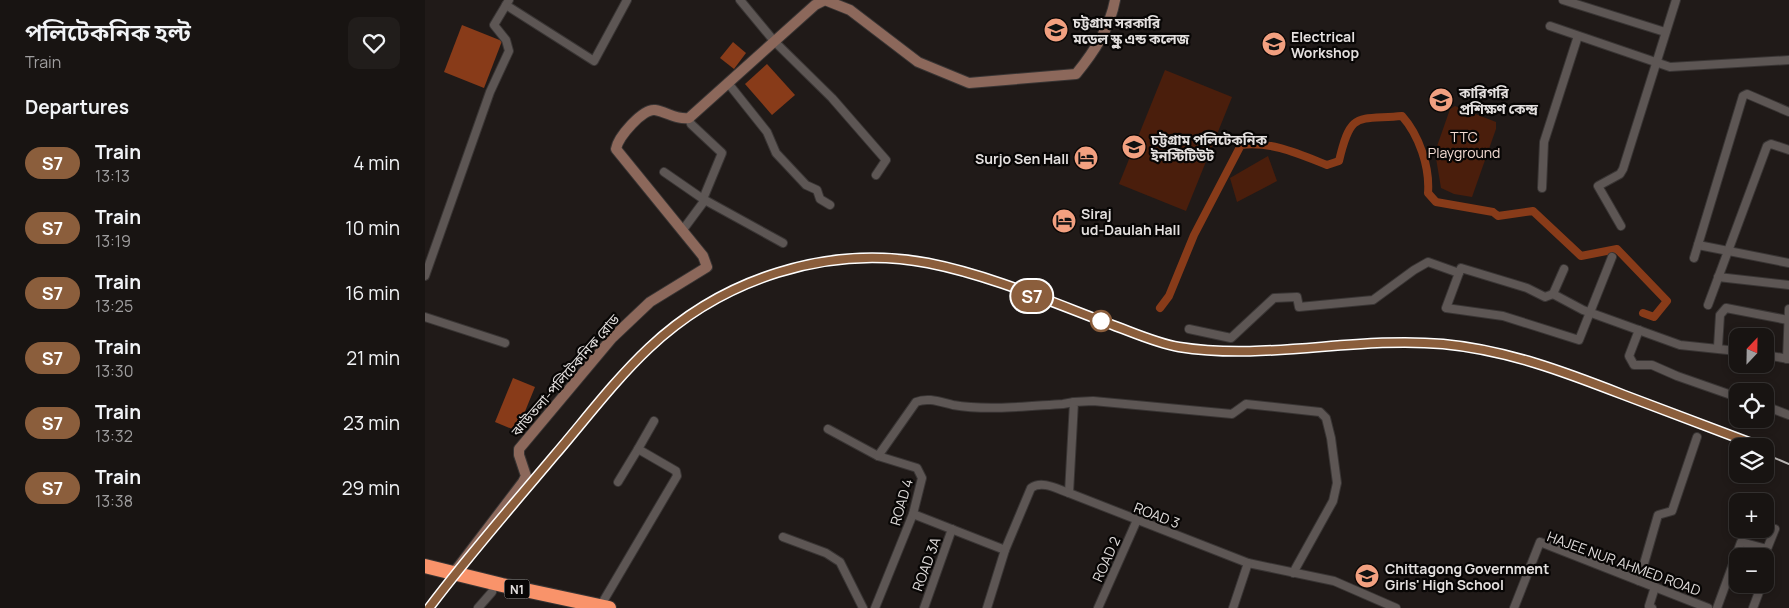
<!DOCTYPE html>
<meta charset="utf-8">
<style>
body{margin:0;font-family:Manrope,"Noto Sans Bengali",sans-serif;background:#211d1b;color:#f1f3f6;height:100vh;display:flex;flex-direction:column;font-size:19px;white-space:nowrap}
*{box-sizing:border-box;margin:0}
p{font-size:16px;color:#9f9e9f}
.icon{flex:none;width:28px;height:28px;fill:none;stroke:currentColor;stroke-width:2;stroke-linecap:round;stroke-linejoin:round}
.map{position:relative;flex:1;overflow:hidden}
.drawer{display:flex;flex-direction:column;background:#181412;width:425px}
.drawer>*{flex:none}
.badge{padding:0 10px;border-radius:16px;font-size:18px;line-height:32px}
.needle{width:32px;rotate:22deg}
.fabs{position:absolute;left:1304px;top:328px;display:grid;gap:10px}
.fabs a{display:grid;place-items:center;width:45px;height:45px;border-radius:10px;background:#181412;box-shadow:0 2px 8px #0003,0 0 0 1px #363332;font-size:25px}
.map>.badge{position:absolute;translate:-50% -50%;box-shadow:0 0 0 2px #fff}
h2{padding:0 25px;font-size:19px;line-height:45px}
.round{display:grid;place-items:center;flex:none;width:52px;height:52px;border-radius:10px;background:#211d1b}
.headline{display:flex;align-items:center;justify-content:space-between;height:85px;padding:0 25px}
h1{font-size:24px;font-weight:600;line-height:38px}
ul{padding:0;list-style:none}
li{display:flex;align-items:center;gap:15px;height:65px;padding:0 25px}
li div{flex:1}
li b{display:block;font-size:19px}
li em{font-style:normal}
li .badge{min-width:55px;font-weight:700;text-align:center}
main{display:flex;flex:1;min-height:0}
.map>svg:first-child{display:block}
</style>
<main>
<section class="drawer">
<div class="headline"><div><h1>পলিটেকনিক হল্ট</h1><p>Train</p></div><a class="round"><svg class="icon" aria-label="heart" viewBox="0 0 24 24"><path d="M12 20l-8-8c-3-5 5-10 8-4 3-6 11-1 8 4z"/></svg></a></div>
<h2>Departures</h2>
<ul>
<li><span class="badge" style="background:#8b5e3c;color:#fff">S7</span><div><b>Train</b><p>13:13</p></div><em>4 min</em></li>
<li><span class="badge" style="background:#8b5e3c;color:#fff">S7</span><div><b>Train</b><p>13:19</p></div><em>10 min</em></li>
<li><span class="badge" style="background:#8b5e3c;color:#fff">S7</span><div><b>Train</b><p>13:25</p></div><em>16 min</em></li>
<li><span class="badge" style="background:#8b5e3c;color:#fff">S7</span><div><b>Train</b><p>13:30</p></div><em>21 min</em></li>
<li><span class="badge" style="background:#8b5e3c;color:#fff">S7</span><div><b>Train</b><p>13:32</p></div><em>23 min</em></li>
<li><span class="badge" style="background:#8b5e3c;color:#fff">S7</span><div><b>Train</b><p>13:38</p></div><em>29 min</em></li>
</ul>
</section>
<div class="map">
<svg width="1364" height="608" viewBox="0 0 1364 608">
<rect width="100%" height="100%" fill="#201a18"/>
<g fill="#4a1e0c">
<path d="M740,70L807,97L761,211L694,184Z"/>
<path d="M1030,106L1071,122V129L1047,197L1029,194L1016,188L1010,152L1025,109Z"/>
<path d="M843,156L852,181L812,202L805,178Z"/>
</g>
<g fill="#883b19">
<path d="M37,25L77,41L59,88L19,72Z"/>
<path d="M308,42L321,53L309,69L295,58Z"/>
<path d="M342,64L370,95L347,115L320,84Z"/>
<path d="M88,378L110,387L92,431L70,422Z"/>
</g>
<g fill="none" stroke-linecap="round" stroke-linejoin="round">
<path stroke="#883b19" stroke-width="8" d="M735,308L744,296L769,235L816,145C846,141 874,154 902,165L914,161C926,110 932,120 977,116C994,135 1005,167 1003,193L1011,202L1068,212L1073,216L1108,211L1156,256L1192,249L1242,301L1229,317L1218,313"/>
<defs>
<g id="street">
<path d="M315,0L349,41L407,98L461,160L451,175"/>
<path d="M1138,0L1240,32"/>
<path d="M81,5L169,61L202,0"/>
<path d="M1125,26L1245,67L1364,60"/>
<path d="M303,83L342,132L351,153L381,185L392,190L395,199L405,205"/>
<path d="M264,118L266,124L297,153L278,199"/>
<path d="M239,172L278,199L358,243"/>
<path d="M1117,188L1119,142L1153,36"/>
<path d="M1196,226L1173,186L1195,174L1198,169L1251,0"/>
<path d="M257,231L280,200"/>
<path d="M1273,245L1364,263"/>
<path d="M1269,258L1318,96L1322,94L1364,112"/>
<path d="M1139,269L1128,294L1158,310L1255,345L1312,351"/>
<path d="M1034,273L1021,308L1078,316L1154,340L1187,257"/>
<path d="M0,276L65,92L84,51L81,40L69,25L84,0"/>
<path d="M1293,277L1364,285"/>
<path d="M1283,305L1342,146L1346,144L1364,150"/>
<path d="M0,317L80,343"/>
<path d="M764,329L806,338L849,298L872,297L874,307L948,300L989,270L1003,262L1034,273L1036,268L1102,288L1120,297L1128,294"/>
<path d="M1214,330L1204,356L1209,365H1227L1252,376L1312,397"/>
<path d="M1293,347L1295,315L1301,308L1363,320"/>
<path d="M1340,355L1364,359"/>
<path d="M1362,359L1364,309"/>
<path d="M1340,406L1364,415"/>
<path d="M403,429L453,456L492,468L497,478L488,514L450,608"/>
<path d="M453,456L491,402C503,397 515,402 528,405C562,411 604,406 638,404L649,402"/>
<path d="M193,482L213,449"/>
<path d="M644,493L649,402L668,401L807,414L821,404L895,412L901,418L906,438L912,483L908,501L868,573"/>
<path d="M488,514L580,550"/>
<path d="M358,537L401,553L415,562L438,608"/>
<path d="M1340,575L1343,566"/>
<path d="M1214,581L1233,515L1247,511L1272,437"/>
<path d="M176,605L252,476L251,471L213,449L229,421"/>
<path d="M53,608L67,592"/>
<path d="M499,608L527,529"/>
<path d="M562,608L580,550L606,488C617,480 632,489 644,493L823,563L909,581L971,608"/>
<path d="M673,608L712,520"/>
<path d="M808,608L823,563"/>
<path d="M1089,608L1115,542L1283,608"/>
<path d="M1227,608L1224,606L1230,587"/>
<path d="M1292,608L1316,542L1342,549L1350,529"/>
<path d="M1328,608L1337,584"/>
</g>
<path id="secondary" d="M28,574L98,482L101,476L94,455V449L187,338L225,302L282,267L278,256L191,149C193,137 218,108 230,110C242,112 252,120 264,118L390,5L400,0L425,10L493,62L544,83L651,74C669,52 685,28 690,0"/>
<path id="highway" d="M0,566L77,585L184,608"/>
</defs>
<use href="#street" stroke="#393534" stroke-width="10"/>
<use href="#secondary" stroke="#393534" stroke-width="12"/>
<use href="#highway" stroke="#393534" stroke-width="16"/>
<use href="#street" stroke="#5d5654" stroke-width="8"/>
<use href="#secondary" stroke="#8c685b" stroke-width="10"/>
<use href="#highway" stroke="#f9936a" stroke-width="14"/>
<g stroke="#bbb7b5" stroke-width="2">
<path d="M1340,454L1364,464"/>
<path d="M4,608C45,554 90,502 134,451C163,416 191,380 224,348C297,279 402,244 502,263C564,275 624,301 682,323C705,331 730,342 754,347C841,361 930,336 1018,344C1082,350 1140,372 1199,395C1244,412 1289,429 1334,446"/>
</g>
</g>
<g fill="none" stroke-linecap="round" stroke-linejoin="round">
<defs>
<path id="line" d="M4,608C43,556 87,506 129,456C160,420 189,381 224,348C297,279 402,244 503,263C564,275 624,301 682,323C705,331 730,343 754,347C841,361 930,336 1018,344C1082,350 1140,372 1199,395C1244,412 1289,429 1334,446"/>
</defs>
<use href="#line" stroke="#fff" stroke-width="11"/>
<use href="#line" stroke="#8b5e3c" stroke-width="8"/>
</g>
<defs>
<symbol id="university-disc" viewBox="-11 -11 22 22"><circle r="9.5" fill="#f2a080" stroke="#080605"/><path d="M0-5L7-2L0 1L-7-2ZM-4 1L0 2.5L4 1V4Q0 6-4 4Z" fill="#111"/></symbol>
<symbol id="school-disc" viewBox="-11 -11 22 22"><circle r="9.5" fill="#f2a080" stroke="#080605"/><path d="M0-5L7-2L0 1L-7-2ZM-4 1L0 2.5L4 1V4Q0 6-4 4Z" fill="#111"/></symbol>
<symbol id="hotel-disc" viewBox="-11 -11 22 22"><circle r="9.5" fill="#f2a080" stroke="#080605"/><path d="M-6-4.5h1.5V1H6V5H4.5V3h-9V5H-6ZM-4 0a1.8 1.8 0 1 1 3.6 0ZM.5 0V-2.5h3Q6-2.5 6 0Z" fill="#111"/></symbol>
</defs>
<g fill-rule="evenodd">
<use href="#university-disc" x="617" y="16" width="28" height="28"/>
<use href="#university-disc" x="835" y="30" width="28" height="28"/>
<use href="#school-disc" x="1002" y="86" width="28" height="28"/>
<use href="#university-disc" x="695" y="133" width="28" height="28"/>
<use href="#hotel-disc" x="647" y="144" width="28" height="28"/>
<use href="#hotel-disc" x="625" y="207" width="28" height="28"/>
<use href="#school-disc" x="928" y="562" width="28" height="28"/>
</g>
<circle fill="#fff" stroke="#8b5e3c" stroke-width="2.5" cx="676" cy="321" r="10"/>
<g text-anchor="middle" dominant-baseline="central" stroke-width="4.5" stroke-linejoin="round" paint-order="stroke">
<rect fill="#080605" stroke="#a19e9d" stroke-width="1" x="79.5" y="579.5" width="25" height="19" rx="4"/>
<g font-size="12" font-weight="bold" fill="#e3dfde">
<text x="92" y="589">N1</text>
</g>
<g font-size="14" font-weight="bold" fill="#e3dfde" stroke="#080605" text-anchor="start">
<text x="648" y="22">চট্টগ্রাম সরকারি<tspan x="648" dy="16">মডেল স্কুল এন্ড কলেজ</tspan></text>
<text x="866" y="36">Electrical<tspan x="866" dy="16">Workshop</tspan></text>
<text x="1034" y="92">কারিগরি<tspan x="1034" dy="16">প্রশিক্ষণ কেন্দ্র</tspan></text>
<text x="726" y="139">চট্টগ্রাম পলিটেকনিক<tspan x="726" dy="16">ইনস্টিটিউট</tspan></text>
<text x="644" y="158" text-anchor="end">Surjo Sen Hall</text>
<text x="656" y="213">Siraj<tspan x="656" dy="16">ud-Daulah Hall</tspan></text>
<text x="960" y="568">Chittagong Government<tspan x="960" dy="16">Girls' High School</tspan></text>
</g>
<g font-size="14" fill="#f4dcd3" stroke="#080605">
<text x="1039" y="136">TTC<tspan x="1039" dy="16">Playground</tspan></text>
</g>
<g font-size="14" fill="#e3dfde" stroke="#080605">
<text transform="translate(140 375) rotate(-49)">ঝাউতলা-পলিটেকনিক রোড</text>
<text transform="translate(476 502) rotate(-74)">ROAD 4</text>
<text transform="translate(732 515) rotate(21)">ROAD 3</text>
<text transform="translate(681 559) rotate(-66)">ROAD 2</text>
<text transform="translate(1199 563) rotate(20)">HAJEE NUR AHMED ROAD</text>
<text transform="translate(501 564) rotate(-70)">ROAD 3A</text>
</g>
</g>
</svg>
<div class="fabs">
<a><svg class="needle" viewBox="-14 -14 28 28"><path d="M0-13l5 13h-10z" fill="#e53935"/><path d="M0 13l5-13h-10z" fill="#9f9e9f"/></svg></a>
<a><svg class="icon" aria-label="locate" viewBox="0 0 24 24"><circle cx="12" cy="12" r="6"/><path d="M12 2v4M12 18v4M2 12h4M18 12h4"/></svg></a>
<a><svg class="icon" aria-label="layers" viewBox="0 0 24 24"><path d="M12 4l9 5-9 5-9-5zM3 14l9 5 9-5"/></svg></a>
<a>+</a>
<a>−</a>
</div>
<b class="badge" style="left:607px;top:296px;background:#8b5e3c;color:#fff">S7</b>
</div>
</main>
